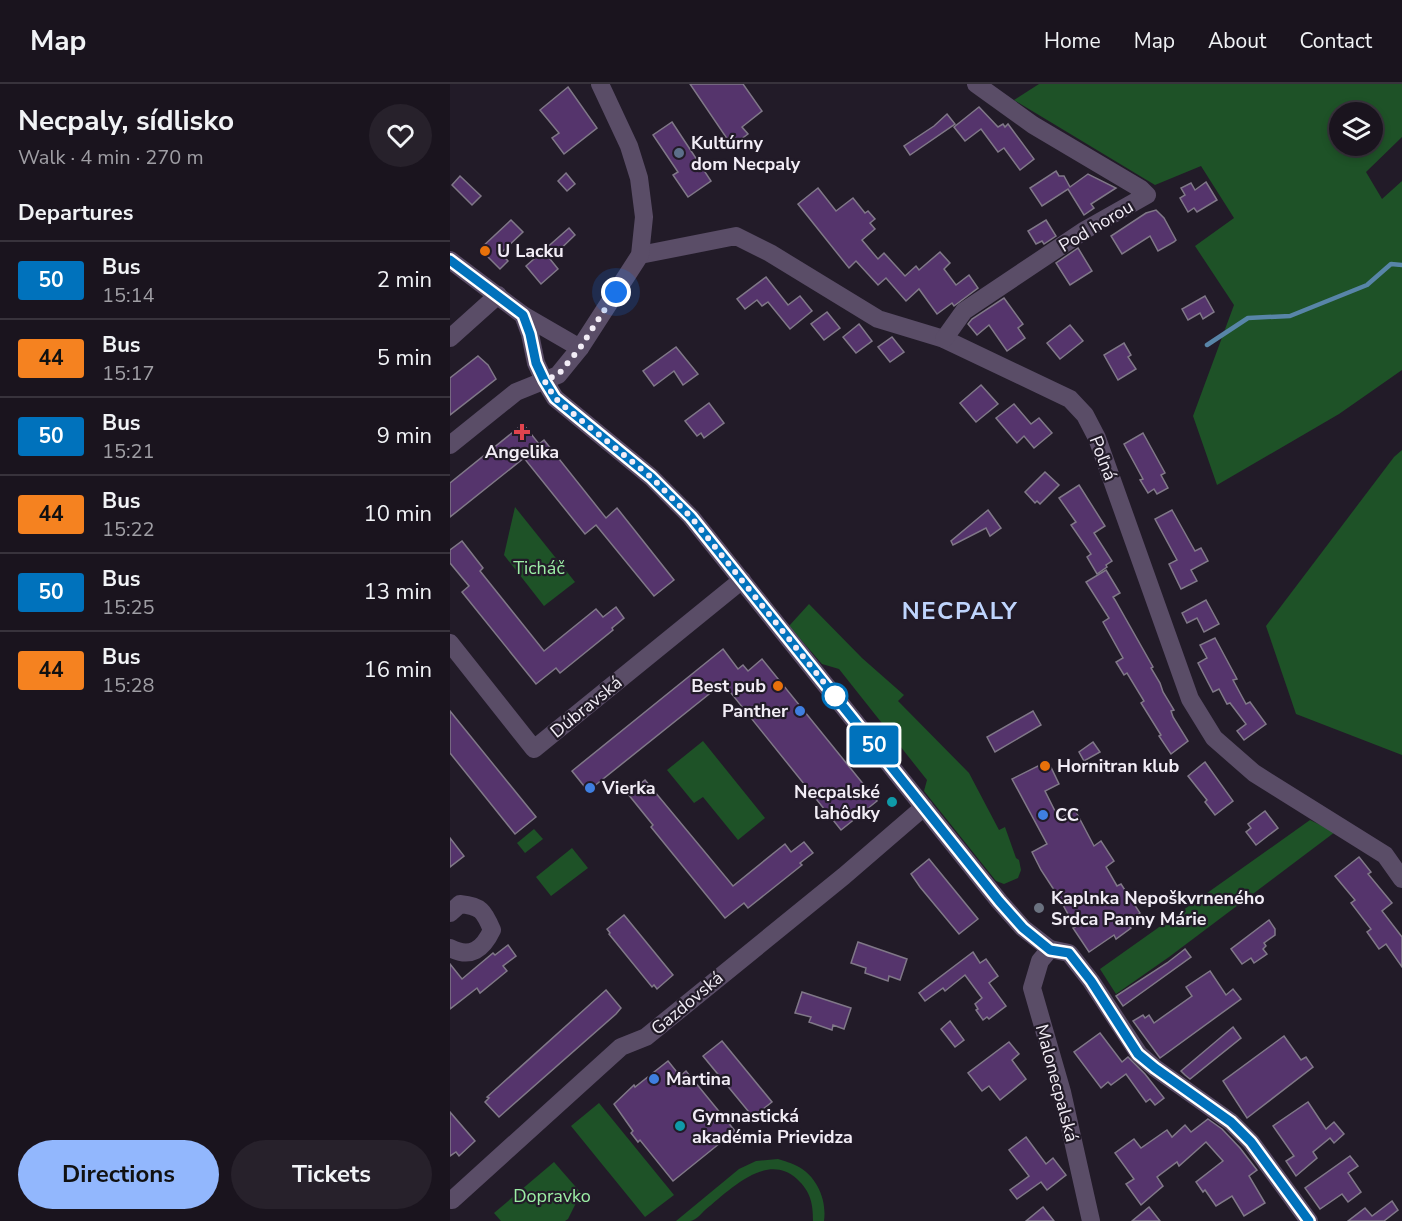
<!DOCTYPE html>
<meta charset="utf-8">
<style>
body{margin:0;font-family:"Nunito Sans",sans-serif;background:#27212b;color:#f1f3f6;height:100vh;display:flex;flex-direction:column;font-size:22px;white-space:nowrap}
*{box-sizing:border-box;margin:0}
p{font-size:20px;color:#9f9ea4}
.icon{flex:none;width:33px;height:33px;fill:none;stroke:currentColor;stroke-width:2;stroke-linecap:round;stroke-linejoin:round}
.map{position:relative;flex:1;overflow:hidden}
.side{display:flex;flex-direction:column;background:#1a141e;width:450px}
.side>*{flex:none}
.badge{padding:0 12px;border-radius:4px;font-size:21px;line-height:39px}
.controls{position:absolute;left:879px;top:18px;display:grid;gap:12px}
.controls a{display:grid;place-items:center;width:54px;height:54px;border-radius:50%;background:#1a141e;box-shadow:0 3px 9px #0003,0 0 0 2px #38333c;font-size:30px}
.you{position:absolute;width:30px;height:30px;margin:-15px;border:4px solid #fff;border-radius:50%;background:#1a73e8;box-shadow:0 0 0 9px #1a73e833}
.map>.badge{position:absolute;translate:-50% -50%;box-shadow:0 0 0 3px #fff}
h2{padding:0 18px;font-size:22px;line-height:54px}
.round{display:grid;place-items:center;flex:none;width:63px;height:63px;border-radius:32px;background:#27212b}
.head{display:flex;align-items:center;justify-content:space-between;height:102px;padding:0 18px}
h1{font-size:28px;font-weight:700;line-height:45px}
.action{display:flex;gap:12px;margin-top:auto;padding:12px 18px}
.action a{flex:1;height:69px;border-radius:36px;background:#92b7fd;color:#111;font-size:24px;font-weight:700;line-height:69px;text-align:center}
.action a+a{background:#27212b;color:#f1f3f6}
ul{padding:0;list-style:none}
li{display:flex;align-items:center;gap:18px;height:78px;padding:0 18px;border-top:2px solid #38333c}
li div{flex:1}
li b{display:block;font-size:22px}
li em{font-style:normal}
li .badge{min-width:66px;font-weight:700;text-align:center}
header{display:flex;align-items:center;gap:36px;box-sizing:border-box;height:84px;padding:0 30px;background:#1a141e;border-bottom:2px solid #38333c}
header strong{font-size:28px}
nav{display:flex;gap:33px;margin-inline-start:auto;font-size:21px}
main{display:flex;flex:1;min-height:0}
.map>svg:first-child{display:block}
</style>
<header>
<strong>Map</strong>
<nav><a>Home</a><a>Map</a><a>About</a><a>Contact</a></nav>
</header>
<main>
<section class="side">
<div class="head"><div><h1>Necpaly, sídlisko</h1><p>Walk · 4 min · 270 m</p></div><a class="round"><svg class="icon" aria-label="heart" viewBox="0 0 24 24"><path d="M12 20l-8-8c-3-5 5-10 8-4 3-6 11-1 8 4z"/></svg></a></div>
<h2>Departures</h2>
<ul>
<li><span class="badge" style="background:#0072bc;color:#fff">50</span><div><b>Bus</b><p>15:14</p></div><em>2 min</em></li>
<li><span class="badge" style="background:#f58220;color:#111">44</span><div><b>Bus</b><p>15:17</p></div><em>5 min</em></li>
<li><span class="badge" style="background:#0072bc;color:#fff">50</span><div><b>Bus</b><p>15:21</p></div><em>9 min</em></li>
<li><span class="badge" style="background:#f58220;color:#111">44</span><div><b>Bus</b><p>15:22</p></div><em>10 min</em></li>
<li><span class="badge" style="background:#0072bc;color:#fff">50</span><div><b>Bus</b><p>15:25</p></div><em>13 min</em></li>
<li><span class="badge" style="background:#f58220;color:#111">44</span><div><b>Bus</b><p>15:28</p></div><em>16 min</em></li>
</ul>
<div class="action"><a>Directions</a><a>Tickets</a></div>
</section>
<div class="map">
<svg width="952" height="1137" viewBox="0 0 952 1137">
<rect width="100%" height="100%" fill="#221b28"/>
<g fill="#1e5227" fill-rule="evenodd">
<path d="M589,0H952V53L916,88L932,115L952,97V286L889,330L767,401L743,332L784,221L745,162L784,134L751,82L705,101L564,16ZM890,28H922V62H890Z"/>
<path d="M952,366V671L846,630L816,542L944,373Z"/>
<path d="M65,423L125,498L94,522L54,471Z"/>
<path d="M359,520L412,574L454,611L448,617L519,689L549,746L555,743L566,774L569,776L571,786L568,794L554,800L546,797L474,707L477,696L389,585L372,580L339,542Z"/>
<path d="M253,657L315,734L288,756L253,713L244,719L217,686Z"/>
<path d="M860,736L885,748L719,873L666,910L650,885Z"/>
<path d="M84,745L93,755L75,769L67,759Z"/>
<path d="M122,764L138,784L101,812L86,793Z"/>
<path d="M149,1019L224,1111L195,1133L121,1042Z"/>
<path d="M328,1075C334,1077 342,1079 347,1082C367,1092 377,1116 374,1137H363C363,1120 361,1108 347,1095C316,1067 279,1107 255,1126C251,1130 246,1136 240,1137C236,1137 231,1137 226,1137L289,1085L306,1077Z"/>
<path d="M104,1078L131,1109L118,1135L115,1137H51L44,1129Z"/>
</g>
<g fill="none" stroke-linecap="round" stroke-linejoin="round">
<path stroke="#5885a8" stroke-width="4.5" d="M757,261L798,234L840,232L917,201L941,180L952,181"/>
</g>
<g fill="#55346c" stroke="#807888" stroke-width="1.5">
<path d="M240,0H293L312,27L292,43L298,50L282,62Z"/>
<path d="M118,3L147,44L114,70L102,54L109,49L90,26Z"/>
<path d="M529,23L548,43L553,40L555,43L558,40L584,75L570,86L554,64L548,68L531,45L515,57L504,43Z"/>
<path d="M497,30L505,40L460,71L454,62L484,42Z"/>
<path d="M222,38L261,97L238,113L223,91L228,88L203,51Z"/>
<path d="M606,87L609,92H614L620,103L638,90L666,104L641,120L644,124L634,131L618,105L592,122L580,104Z"/>
<path d="M116,89L125,100L117,107L108,97Z"/>
<path d="M10,92L31,112L22,121L2,101Z"/>
<path d="M756,98L767,116L747,128L744,124L738,128L730,114L735,111L731,104L741,99L745,106Z"/>
<path d="M368,104L386,127L403,114L415,129L418,127L425,135L420,139L425,145L412,156L428,175L434,169L455,192L466,182L469,186L490,168L500,179L494,185L506,201L519,191L528,204L504,222L502,219L487,230L469,205L456,217L436,194L428,201L406,177L399,184L348,120Z"/>
<path d="M706,126L714,134L726,156L724,158L708,167L700,152L672,170L661,152L696,129Z"/>
<path d="M61,136L73,148L51,169L58,177L50,185L30,165Z"/>
<path d="M596,136L606,152L594,160L592,157L586,160L578,147Z"/>
<path d="M119,144L125,151L100,175L108,185L91,200L76,182Z"/>
<path d="M628,164L642,187L620,201L606,179Z"/>
<path d="M316,193L338,221L350,212L362,227L340,245L318,218L312,222L307,216L295,225L287,215Z"/>
<path d="M755,212L764,228L753,235L750,229L738,236L732,225Z"/>
<path d="M554,214L573,240L568,244L575,254L557,267L539,241L527,251L518,240L522,235Z"/>
<path d="M377,228L390,244L374,256L361,240Z"/>
<path d="M409,240L422,257L406,269L393,253Z"/>
<path d="M620,241L633,257L610,275L597,259Z"/>
<path d="M442,253L454,268L440,278L428,263Z"/>
<path d="M674,259L681,271L678,273L686,285L668,296L654,271Z"/>
<path d="M226,263L248,290L233,301L224,287L204,302L193,287Z"/>
<path d="M28,272L38,281L46,295L0,331V294Z"/>
<path d="M531,301L548,320L526,338L510,319Z"/>
<path d="M259,319L274,339L254,354L251,349L247,352L235,337Z"/>
<path d="M564,320L581,340L589,334L602,349L584,364L574,352L567,359L546,334Z"/>
<path d="M73,340L89,360L94,356L156,434L167,424L224,496L204,512L146,441L135,450L74,374L0,433V399Z"/>
<path d="M693,349L715,389L711,391L718,404L707,410L704,405L698,409L690,396L693,395L674,360Z"/>
<path d="M595,388L609,401L590,420L587,417L585,419L575,408Z"/>
<path d="M629,401L655,442L644,449L662,477L656,481L657,483L647,490L637,473L641,470L621,441L626,438L609,414Z"/>
<path d="M538,426L551,444L540,452L536,444L503,461L501,457Z"/>
<path d="M722,426L745,467L751,464L758,477L741,486L747,497L731,505L719,480L727,476L705,435Z"/>
<path d="M12,457L33,484L30,487L94,567L146,525L153,533L166,523L174,534L162,544L163,546L110,589L106,584L86,600L12,508L19,502L0,479V466Z"/>
<path d="M656,486L670,509L663,513L665,516L703,583L701,584L710,599L713,608L724,626L721,627L723,633L738,657L721,670L709,652L711,651L691,619L694,617L677,589L674,591L666,578L673,574L653,538L659,534L636,498Z"/>
<path d="M756,516L769,540L754,548L747,534L737,539L732,529Z"/>
<path d="M765,554L787,595L783,596L796,620L800,618L816,640L794,656L787,647L796,640L780,619L777,620L769,605L763,608L748,579L757,574L750,561Z"/>
<path d="M273,565L288,585L293,581L298,587L312,575L427,717L391,746L273,599L138,707L122,687Z"/>
<path d="M0,627L86,733L65,750L0,669Z"/>
<path d="M583,627L591,641L545,668L537,653Z"/>
<path d="M643,658L650,668L634,677L629,668Z"/>
<path d="M598,677L609,700L595,707L609,735L625,726L644,762L651,757L664,777L656,783L667,802L671,800L690,829L677,838L681,844L666,855L664,851L639,868L623,844L625,843L608,812L591,786L582,768L597,760L562,695Z"/>
<path d="M755,678L783,717L765,731L755,718L757,716L738,692Z"/>
<path d="M195,696L283,802L335,760L341,768L354,758L363,769L350,779L352,781L298,824L294,819L275,834L201,743L203,741L178,710Z"/>
<path d="M815,727L828,744L806,761L796,748L801,744L798,740Z"/>
<path d="M0,754L14,772L0,783Z"/>
<path d="M909,773L921,788L918,790L942,819L932,827L952,853V883L936,860L929,865L917,848L921,845L901,819L905,816L885,792Z"/>
<path d="M479,775L528,835L509,850L470,803L461,790Z"/>
<path d="M174,831L223,891L207,905L204,901L202,903L159,850L160,849L157,845Z"/>
<path d="M819,836L825,845V851L814,859L816,862L813,865L817,870L804,879L801,874L792,880L781,865Z"/>
<path d="M408,858L457,875L450,896L439,892L438,897L415,889L416,884L401,879Z"/>
<path d="M58,861L66,872L53,882L57,887L30,909L27,904L0,925V880L12,895L43,869L45,871Z"/>
<path d="M735,865L741,873L673,922L666,912L717,879Z"/>
<path d="M523,868L530,879L536,875L548,892L539,899L556,922L539,935L537,933L533,936L526,926L528,925L525,920L532,914L515,891L495,907L493,904L475,917L469,909Z"/>
<path d="M760,887L776,911L783,905L791,915L710,974L683,937L693,931L695,934L699,931L704,939L742,912L736,903Z"/>
<path d="M156,906L171,924L166,930L49,1033L35,1018L39,1014L37,1013Z"/>
<path d="M352,908L401,924L394,945L383,941L382,946L359,938L361,933L345,929Z"/>
<path d="M500,937L514,956L505,963L491,945Z"/>
<path d="M783,943L791,954L740,995L735,991L731,987Z"/>
<path d="M650,949L672,978L678,973L695,990L714,1014L705,1021L700,1015L696,1018L676,990L661,1001L658,998L651,1004L624,968Z"/>
<path d="M834,952L851,976L856,973L863,983L797,1034L773,997Z"/>
<path d="M272,957L322,1018L303,1033L253,972Z"/>
<path d="M559,958L569,970L562,976L576,995L550,1016L539,1002L532,1007L518,989Z"/>
<path d="M218,977L230,992L236,987L285,1047L223,1097L190,1056L188,1058L181,1049L183,1047L164,1020L184,1001L185,1003Z"/>
<path d="M858,1018L876,1045L884,1038L894,1050L884,1059L880,1054L863,1068L867,1074L846,1092L836,1077L844,1072L823,1042Z"/>
<path d="M0,1028L25,1057L9,1072L6,1068L0,1072Z"/>
<path d="M758,1035L772,1045L790,1064L807,1086L799,1092L815,1119L794,1132L782,1112L766,1122L755,1106L753,1108L746,1098L773,1077L756,1058L729,1082L727,1078L707,1093L713,1102L691,1121L676,1100L684,1095L665,1069L684,1055L691,1064L717,1046L722,1053L735,1041L741,1048Z"/>
<path d="M576,1053L596,1080L603,1074L616,1091L597,1106L591,1098L567,1115L560,1106L579,1092L559,1066Z"/>
<path d="M900,1072L908,1082L898,1089L911,1108L898,1118L892,1110L870,1125L855,1104Z"/>
<path d="M942,1117L948,1126L934,1137H898L915,1124L922,1132Z"/>
<path d="M593,1123L604,1137H576Z"/>
<path d="M699,1123L710,1137H682Z"/>
</g>
<g fill="none" stroke-linecap="round" stroke-linejoin="round">
<g stroke="#5a4d67" stroke-width="18">
<path d="M190,171L286,152L320,169L428,235L494,255L620,315L635,331L647,354L740,615L764,654L804,689L935,771L952,795"/>
<path d="M0,176L73,231L80,250L86,279L94,296L105,314L201,393L241,433L549,817L573,844L600,865L619,869L641,897L689,970L705,984L781,1038L801,1058L859,1137"/>
<path d="M73,231L130,264"/>
<path d="M0,254L48,211"/>
<path d="M494,255L514,227L635,146L697,111L691,105L583,41L526,0"/>
<path d="M0,361L66,308L108,291L130,264L190,171L194,133L189,94L179,62L150,0"/>
<path d="M0,559L84,665L292,496"/>
<path d="M0,829L10,820C31,822 34,827 42,846C33,865 21,875 0,864"/>
<path d="M600,865L590,877L582,904L612,1008L641,1137"/>
<path d="M2,1116L171,963L196,953L394,792L474,723"/>
</g>
</g>
<g fill="none" stroke-linecap="round" stroke-linejoin="round">
<defs>
<path id="line" d="M0,176L73,231L80,250L86,279L94,296L105,314L201,393L241,433L549,817L573,844L600,866L619,869L641,897L688,970L705,984L781,1038L801,1058L859,1137"/>
</defs>
<use href="#line" stroke="#fff" stroke-width="14"/>
<use href="#line" stroke="#0072bc" stroke-width="9"/>
<path stroke="#f2edf6" stroke-width="6" stroke-dasharray="0 10.8" d="M166,208L130,264L108,291L94,296L105,314L115,323L201,393L241,433L392,621L385,612"/>
</g>
<circle fill="#5c6f8a" stroke="#221b28" stroke-width="2" cx="229" cy="69" r="6"/>
<g fill="#e8710a" stroke="#221b28" stroke-width="2">
<circle cx="35" cy="167" r="6"/>
<circle cx="328" cy="602" r="6"/>
<circle cx="595" cy="682" r="6"/>
</g>
<path fill="#e0444e" stroke="#221b28" stroke-width="2" d="M69 339h6v6h6v6h-6v6h-6v-6h-6v-6h6z"/>
<circle fill="#fff" stroke="#0072bc" stroke-width="3" cx="385" cy="612" r="12"/>
<g fill="#3f7fe0" stroke="#221b28" stroke-width="2">
<circle cx="350" cy="627" r="6"/>
<circle cx="140" cy="704" r="6"/>
<circle cx="593" cy="731" r="6"/>
<circle cx="204" cy="995" r="6"/>
</g>
<g fill="#0f9aa8" stroke="#221b28" stroke-width="2">
<circle cx="442" cy="718" r="6"/>
<circle cx="230" cy="1042" r="6"/>
</g>
<circle fill="#6b7280" stroke="#221b28" stroke-width="2" cx="589" cy="824" r="6"/>
<g text-anchor="middle" dominant-baseline="central" stroke-width="4.5" stroke-linejoin="round" paint-order="stroke">
<g font-size="18" font-weight="bold" fill="#f2edf6" stroke="#221b28" text-anchor="start">
<text x="241" y="59">Kultúrny<tspan x="241" dy="21">dom Necpaly</tspan></text>
<text x="47" y="167">U Lacku</text>
<text x="72" y="368" text-anchor="middle">Angelika</text>
<text x="316" y="602" text-anchor="end">Best pub</text>
<text x="338" y="627" text-anchor="end">Panther</text>
<text x="607" y="682">Hornitran klub</text>
<text x="152" y="704">Vierka</text>
<text x="430" y="708" text-anchor="end">Necpalské<tspan x="430" dy="21">lahôdky</tspan></text>
<text x="605" y="731">CC</text>
<text x="601" y="814">Kaplnka Nepoškvrneného<tspan x="601" dy="21">Srdca Panny Márie</tspan></text>
<text x="216" y="995">Martina</text>
<text x="242" y="1032">Gymnastická<tspan x="242" dy="21">akadémia Prievidza</tspan></text>
</g>
<g font-size="18" fill="#f2edf6" stroke="#221b28">
<text transform="translate(646 142) rotate(-31)">Pod horou</text>
<text transform="translate(653 374) rotate(69)">Poľná</text>
<text transform="translate(136 623) rotate(-39)">Dúbravská</text>
<text transform="translate(237 919) rotate(-40)">Gazdovská</text>
<text transform="translate(607 999) rotate(75)">Malonecpalská</text>
</g>
<g font-size="18" fill="#9ceea5" stroke="#221b28">
<text x="89" y="484">Ticháč</text>
<text x="102" y="1112">Dopravko</text>
</g>
<g font-size="24" font-weight="bold" letter-spacing="1.5" fill="#bfd5fd" stroke="#221b28">
<text x="510" y="527">NECPALY</text>
</g>
</g>
</svg>
<div class="controls">
<a><svg class="icon" aria-label="layers" viewBox="0 0 24 24"><path d="M12 4l9 5-9 5-9-5zM3 14l9 5 9-5"/></svg></a>
</div>
<div class="you" style="left:166px;top:208px"></div>
<b class="badge" style="left:424px;top:661px;background:#0072bc;color:#fff">50</b>
</div>
</main>
